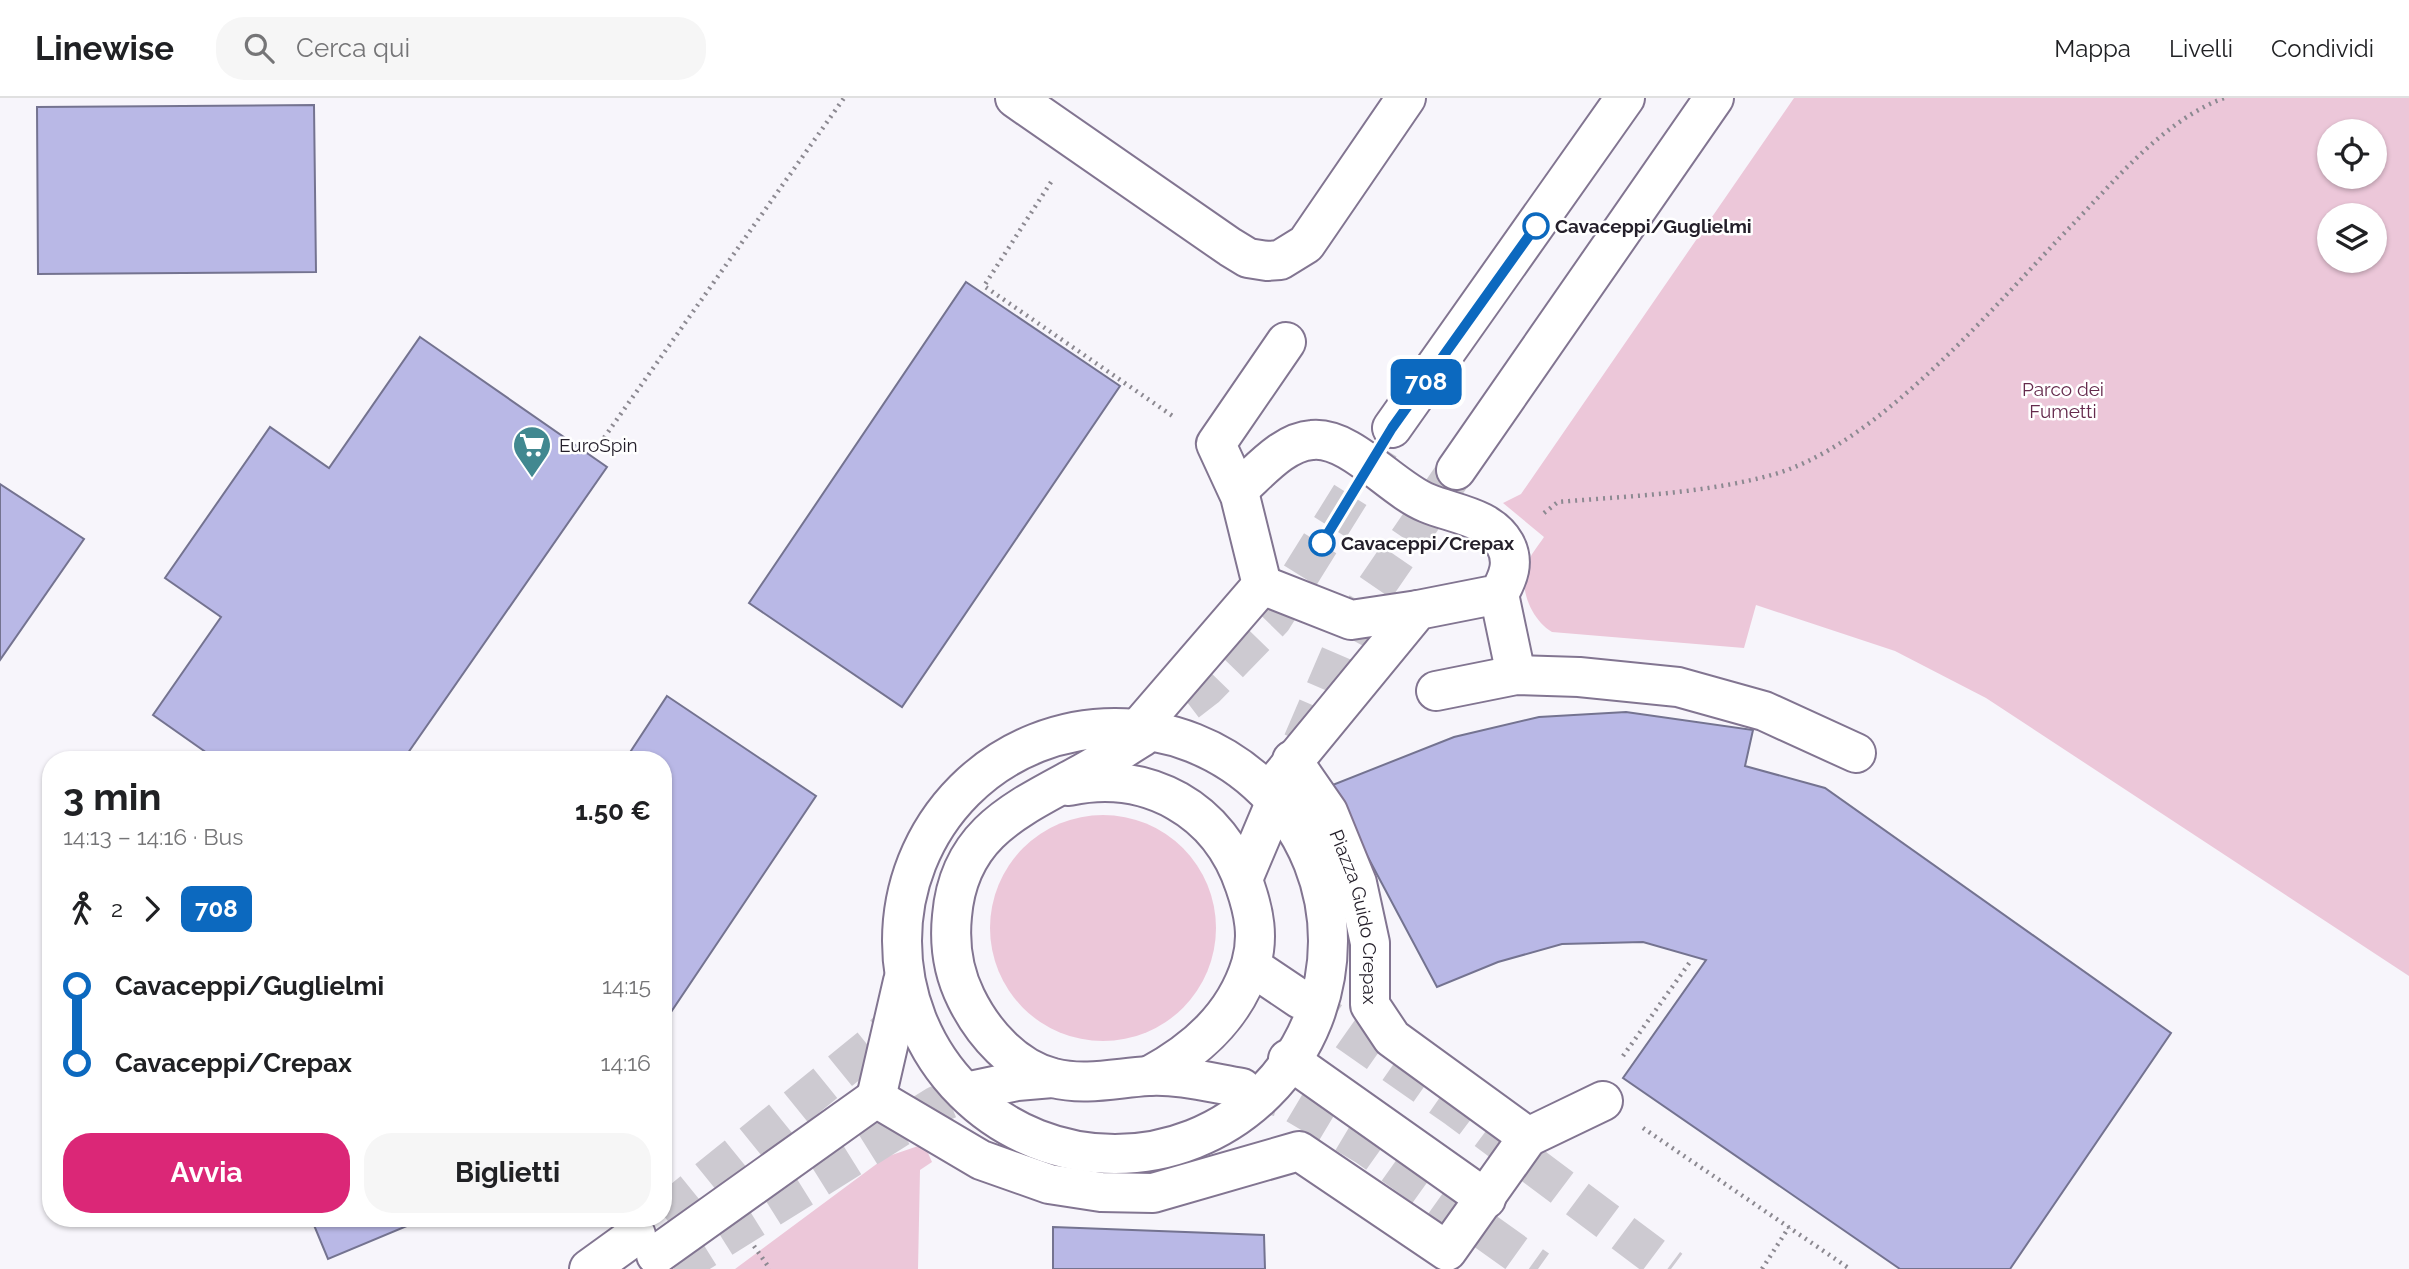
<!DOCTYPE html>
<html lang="it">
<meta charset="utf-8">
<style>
body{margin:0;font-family:Raleway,sans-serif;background:#f6f6f6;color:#202124;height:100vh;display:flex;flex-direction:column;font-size:26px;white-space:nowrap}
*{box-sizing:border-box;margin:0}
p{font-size:23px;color:#757577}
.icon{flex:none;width:38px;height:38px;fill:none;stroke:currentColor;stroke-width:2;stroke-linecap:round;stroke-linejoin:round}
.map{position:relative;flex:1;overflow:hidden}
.drawer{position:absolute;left:42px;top:653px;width:630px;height:476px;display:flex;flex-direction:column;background:#fff;border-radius:28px;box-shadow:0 2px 5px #0004}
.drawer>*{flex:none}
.badge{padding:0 14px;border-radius:10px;font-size:24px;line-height:46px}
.controls{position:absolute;left:2317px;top:21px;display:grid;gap:14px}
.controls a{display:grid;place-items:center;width:70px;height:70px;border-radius:50%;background:#fff;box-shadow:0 2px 5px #0004;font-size:35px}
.map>.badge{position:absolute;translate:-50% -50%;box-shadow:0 0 0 4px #fff}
.legs{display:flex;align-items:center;gap:10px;height:77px;padding:0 21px;font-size:23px}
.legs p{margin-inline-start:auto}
.headline{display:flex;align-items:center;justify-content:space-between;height:119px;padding:0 21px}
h1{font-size:38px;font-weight:700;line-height:52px}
.action{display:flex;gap:14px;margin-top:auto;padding:14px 21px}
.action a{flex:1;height:80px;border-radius:28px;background:#db2777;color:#fff;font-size:28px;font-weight:700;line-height:80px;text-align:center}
.action a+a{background:#f6f6f6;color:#202124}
ul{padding:0 21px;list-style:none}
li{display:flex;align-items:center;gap:24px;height:77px;font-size:26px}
li i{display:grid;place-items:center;width:10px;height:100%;margin:0 9px;background:currentColor}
li i::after{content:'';width:18px;height:18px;margin:-9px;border:5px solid;border-radius:50%;background:#fff}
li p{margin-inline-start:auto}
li:first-child i{background:linear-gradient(#0000 50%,currentColor 0)}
li:last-child i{background:linear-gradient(currentColor 50%,#0000 0)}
header{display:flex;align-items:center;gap:42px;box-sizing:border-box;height:98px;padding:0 35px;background:#fff;border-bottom:2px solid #e0e0e0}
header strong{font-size:33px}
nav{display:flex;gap:38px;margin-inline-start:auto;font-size:24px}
.search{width:490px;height:63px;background:#f6f6f6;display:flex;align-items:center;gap:18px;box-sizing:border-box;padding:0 24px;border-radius:28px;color:#757577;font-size:26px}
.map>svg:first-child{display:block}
</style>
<header>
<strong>Linewise</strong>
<div class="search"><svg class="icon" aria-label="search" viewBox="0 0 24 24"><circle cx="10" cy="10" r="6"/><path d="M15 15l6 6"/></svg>Cerca qui</div>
<nav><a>Mappa</a><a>Livelli</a><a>Condividi</a></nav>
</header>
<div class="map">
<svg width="2409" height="1171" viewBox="0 0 2409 1171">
<rect width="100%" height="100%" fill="#f7f5fb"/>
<g fill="#ecc7d9" fill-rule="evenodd">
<path d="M1794,0H2409V878L1986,600L1895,553L1756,507L1744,550L1552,534C1532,522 1518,491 1527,467C1530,457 1538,448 1544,439L1503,405L1521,396ZM2329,33H2375V79H2329ZM2329,117H2375V163H2329Z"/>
<circle cx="1103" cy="830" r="113"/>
<path d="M924,1046L932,1064L920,1072L918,1171H735L886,1059Z"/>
</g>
<g fill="#b9b8e6" stroke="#747390" stroke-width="2">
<path d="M314,7L316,174L38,176L37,9Z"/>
<path d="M966,184L1120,288L902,609L749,505Z"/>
<path d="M420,239L607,369L403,662H217L153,617L221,519L165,480L270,329L329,370Z"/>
<path d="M0,386L84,441L0,562Z"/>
<path d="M667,598L816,698L663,926V662H625Z"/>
<path d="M1626,614L1753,632L1745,668L1825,690L2171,935L2010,1171H1900L1623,980L1706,862L1643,844L1562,846L1498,864L1437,889L1330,688L1454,639L1539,619Z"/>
<path d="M311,1120H404L407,1128L328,1161Z"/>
<path d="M1053,1129L1264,1137L1265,1171H1053Z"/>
</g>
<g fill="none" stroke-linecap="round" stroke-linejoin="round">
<g stroke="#cdcad1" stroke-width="38" stroke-dasharray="38 19" stroke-linecap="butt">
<path d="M1142,639L1206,590L1273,521L1392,330"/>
<path d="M1302,644L1342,551L1374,492L1456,372"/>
<path d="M1300,901L1457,1011L1671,1171"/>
<path d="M1242,990L1288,1002L1367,1049L1538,1171"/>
<path d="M663,1117L870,949L920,901"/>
<path d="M674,1171L936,1007L970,993"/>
</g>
<defs>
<g id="minor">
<path d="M1015,0L1230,149L1248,160L1267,163L1280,162L1306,146L1406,0"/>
<path d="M1392,330L1625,0"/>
<path d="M1456,372L1714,0"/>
<path d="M1238,392C1259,374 1283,344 1312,342C1350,338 1392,391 1427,405C1453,416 1490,419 1505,446C1515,464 1508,480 1499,496L1418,512L1270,692"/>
<path d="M1262,487L1351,522L1418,512"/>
<path d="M1499,496L1516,577"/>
<path d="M1436,593L1516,577L1579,579L1678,589L1764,613L1856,655"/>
<path d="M1142,626L1262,487L1240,398L1216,346L1286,244"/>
<circle cx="1115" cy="843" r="213"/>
<path d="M1142,639C1122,651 1104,664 1083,675C1018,711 959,734 952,818C949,848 953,874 966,900C983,935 1014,970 1053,980C1085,988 1116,980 1148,978C1178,976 1212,985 1242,990"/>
<path id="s1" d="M1292,662L1328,714L1357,785L1370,845V907L1392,940L1528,1039L1603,1003"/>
<path d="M1069,688C1148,671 1220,712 1245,788C1254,814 1259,839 1251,866C1235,919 1195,953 1149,978"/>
<path d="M1243,781L1273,710"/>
<path d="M1251,868L1300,901"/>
<path d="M1288,961L1486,1101"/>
<path d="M970,993L1017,983L1052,980"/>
<path d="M876,1000L903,883"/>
<path d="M656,1157L876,1000L981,1062L1049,1086L1101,1094L1153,1095L1299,1053L1447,1153L1528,1039"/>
<path d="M589,1171L636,1137"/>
</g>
</defs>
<use href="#minor" stroke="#827591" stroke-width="42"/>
<g stroke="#8c8991" stroke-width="4.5" stroke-dasharray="2 5" stroke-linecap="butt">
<path d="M1051,84L984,188L1174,319"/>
<path d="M596,351L844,0"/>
<path d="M1544,415L1558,404C1628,398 1699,396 1768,378C1878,350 1996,205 2075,124C2118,79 2165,22 2224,0"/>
<path d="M1623,958L1690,864"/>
<path d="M1643,1030L1850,1171"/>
<path d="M754,1148L770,1171"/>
<path d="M1762,1171L1789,1129"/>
</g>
<use href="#minor" stroke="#fff" stroke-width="38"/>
</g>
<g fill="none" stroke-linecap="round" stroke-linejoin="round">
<defs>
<path id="line-1" d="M1322,445L1392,330L1536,128"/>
</defs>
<use href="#line-1" stroke="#fff" stroke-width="16"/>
<use href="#line-1" stroke="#0c69bf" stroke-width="10"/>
</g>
<defs>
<symbol id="supermarket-pin" viewBox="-11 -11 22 30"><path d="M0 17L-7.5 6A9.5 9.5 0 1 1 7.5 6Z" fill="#418890" stroke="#fff"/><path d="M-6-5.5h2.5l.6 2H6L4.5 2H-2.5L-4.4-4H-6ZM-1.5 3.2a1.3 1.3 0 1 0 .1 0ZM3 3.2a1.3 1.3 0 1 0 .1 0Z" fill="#fff"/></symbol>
</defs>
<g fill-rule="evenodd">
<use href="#supermarket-pin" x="510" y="325" width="44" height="60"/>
</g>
<g fill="#fff" stroke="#0c69bf" stroke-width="3.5">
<circle cx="1536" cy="128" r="12"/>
<circle cx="1322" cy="445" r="12"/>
</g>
<g text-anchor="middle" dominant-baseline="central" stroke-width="5" stroke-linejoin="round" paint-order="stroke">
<g font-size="19" font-weight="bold" fill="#241f2a" stroke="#fff" text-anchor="start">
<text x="1555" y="128">Cavaceppi/Guglielmi</text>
<text x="1341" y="445">Cavaceppi/Crepax</text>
</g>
<g font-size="19" fill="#652b4d" stroke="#fff">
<text x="2063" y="291">Parco dei<tspan x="2063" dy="22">Fumetti</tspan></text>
</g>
<g font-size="19" fill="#241f2a" stroke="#fff" text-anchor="start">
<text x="559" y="347">EuroSpin</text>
</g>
<g font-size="19" fill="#241f2a" stroke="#fff">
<text stroke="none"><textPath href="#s1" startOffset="173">Piazza Guido Crepax</textPath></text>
</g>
</g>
</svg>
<div class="controls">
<a><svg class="icon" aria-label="locate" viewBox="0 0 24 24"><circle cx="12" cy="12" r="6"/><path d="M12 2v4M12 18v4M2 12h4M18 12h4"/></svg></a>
<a><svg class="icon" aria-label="layers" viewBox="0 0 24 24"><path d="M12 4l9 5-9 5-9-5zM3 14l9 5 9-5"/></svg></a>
</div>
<b class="badge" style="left:1426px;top:284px;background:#0c69bf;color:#fff">708</b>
<section class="drawer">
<div class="headline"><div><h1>3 min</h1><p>14:13 – 14:16 · Bus</p></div><b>1.50 €</b></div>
<div class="legs"><svg class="icon" aria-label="walk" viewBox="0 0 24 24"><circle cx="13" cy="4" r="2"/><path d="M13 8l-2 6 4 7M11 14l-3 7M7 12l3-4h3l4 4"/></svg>2<svg class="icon" aria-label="forward" viewBox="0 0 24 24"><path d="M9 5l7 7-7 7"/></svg><b class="badge" style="background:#0c69bf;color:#fff">708</b></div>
<ul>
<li><i style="color:#0c69bf"></i><b>Cavaceppi/Guglielmi</b><p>14:15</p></li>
<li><i style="color:#0c69bf"></i><b>Cavaceppi/Crepax</b><p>14:16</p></li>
</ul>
<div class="action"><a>Avvia</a><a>Biglietti</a></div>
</section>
</div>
